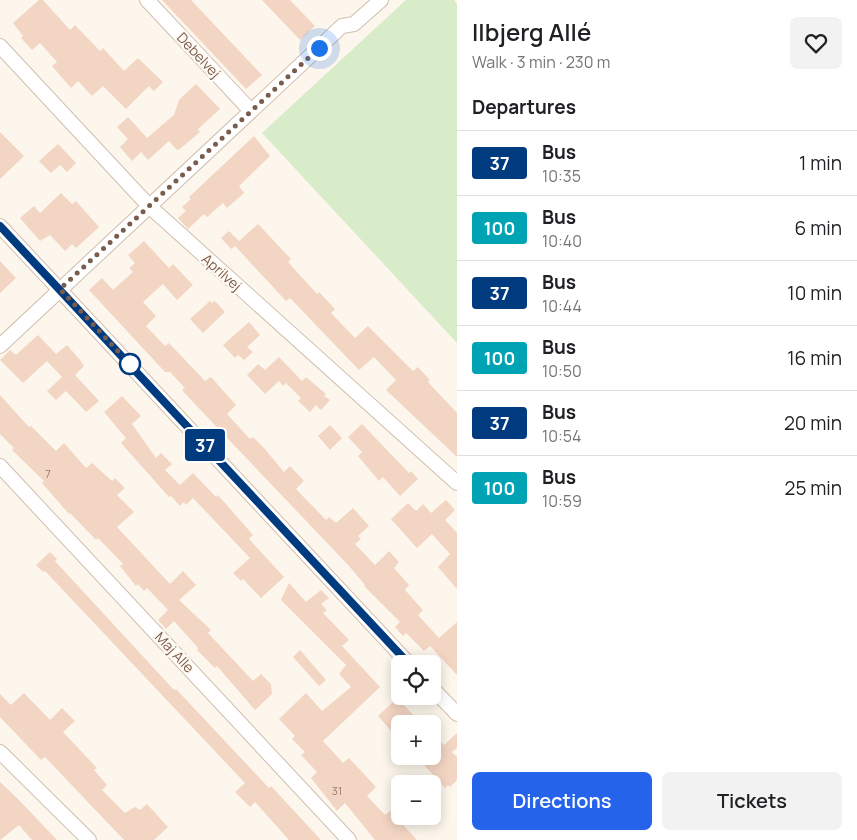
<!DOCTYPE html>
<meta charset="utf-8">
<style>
body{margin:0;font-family:Manrope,sans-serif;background:#f2f2f2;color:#202124;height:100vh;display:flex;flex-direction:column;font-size:19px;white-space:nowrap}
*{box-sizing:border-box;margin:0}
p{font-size:16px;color:#757577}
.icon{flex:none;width:28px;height:28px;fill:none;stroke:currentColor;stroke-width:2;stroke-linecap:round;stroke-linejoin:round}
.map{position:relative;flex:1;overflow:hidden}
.panel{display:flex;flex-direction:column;background:#fff;width:400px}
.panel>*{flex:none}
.badge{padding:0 10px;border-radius:4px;font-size:18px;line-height:32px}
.fabs{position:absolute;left:391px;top:655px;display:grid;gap:10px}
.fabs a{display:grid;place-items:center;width:50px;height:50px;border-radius:8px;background:#fff;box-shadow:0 2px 12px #0003;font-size:25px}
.you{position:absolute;width:25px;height:25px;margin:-12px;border:4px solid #fff;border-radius:50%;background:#1a73e8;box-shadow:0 0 0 8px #1a73e833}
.map>.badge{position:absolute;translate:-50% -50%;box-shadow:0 0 0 2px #fff}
h2{padding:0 15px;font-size:19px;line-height:45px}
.round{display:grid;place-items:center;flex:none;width:52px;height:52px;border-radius:8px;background:#f2f2f2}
.overview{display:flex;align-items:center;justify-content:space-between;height:85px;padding:0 15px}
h1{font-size:24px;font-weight:600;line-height:38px}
.cta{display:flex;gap:10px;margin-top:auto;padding:10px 15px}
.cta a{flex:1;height:58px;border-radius:8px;background:#2563eb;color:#fff;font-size:20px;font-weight:600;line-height:58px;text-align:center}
.cta a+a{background:#f2f2f2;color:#202124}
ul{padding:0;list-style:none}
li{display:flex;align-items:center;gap:15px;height:65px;padding:0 15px;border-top:1px solid #e0e0e0}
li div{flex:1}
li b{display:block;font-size:19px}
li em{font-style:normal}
li .badge{min-width:55px;font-weight:700;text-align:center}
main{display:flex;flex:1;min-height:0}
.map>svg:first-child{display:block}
</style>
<main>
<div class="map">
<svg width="457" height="840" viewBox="0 0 457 840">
<rect width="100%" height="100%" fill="#fdf6ec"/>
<path fill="#d8ecc9" d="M406,0H454L457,4V343L262,133Z"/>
<g fill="#f3d5c3">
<path d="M39,0H43L70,30L75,25L100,51L103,48L124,71L138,58L163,82L154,91L149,86L126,109L103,86L92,96L78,81L71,88L52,66L57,62L40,43L32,50L21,38L23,36L13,23Z"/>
<path d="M162,0H191L262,75L246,89Z"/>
<path d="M262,0H290L315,26L300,40Z"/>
<path d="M196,84L220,109L198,129L200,132L180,149L177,150L169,141L148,160L141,152L132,161L120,147L128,139L117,127L128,117L147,138L174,115L179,100Z"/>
<path d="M0,132L24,156L0,179Z"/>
<path d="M254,136L270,156L239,186L244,193L227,208L223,203L207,217L204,214L188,229L178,218L186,211L182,207L191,199L189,197Z"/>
<path d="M58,144L76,163L67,172L60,165L51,173L39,161Z"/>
<path d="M61,193L72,204L76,201L99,227L76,248L72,244L65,251L50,235L40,241L20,218L34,206L40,213Z"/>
<path d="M258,224L291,259L288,262L317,294L319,292L335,309L331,313L355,338L368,326L413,371L418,367L430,380L428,382L457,413V457L386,390L396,380L374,357L359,370L290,298L286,301L235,246L231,249L221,238L229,231L239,241Z"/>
<path d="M144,241L169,268L173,264L193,285L177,300L163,284L143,302L156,316L146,326L165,346L169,343L205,381L211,377L236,405L227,414L250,439L253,437L264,448L284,472L290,466L304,481L296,489L326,520L329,517L336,523L353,508L369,526L358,536L361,539L355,544L375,565L389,551L399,562L394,568L409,585L405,590L423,610L418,615L439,638L457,622V675L430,646L424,651L406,633L403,636L395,627L400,622L364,586L365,585L349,566L191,400L182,390L185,388L170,372H165L89,290L102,278L113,290L133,272L129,268L135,263L128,255Z"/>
<path d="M0,261L16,278L0,293Z"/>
<path d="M210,301L212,303L215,301L225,312L203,333L190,319Z"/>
<path d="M249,322L260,335L247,347L253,352L244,360L238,355L235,358L223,345Z"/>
<path d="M38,335L56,354L67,345L81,361L84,366L75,375L99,401L86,412L66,391L56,400L47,391L62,377L47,361L23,383L0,360L10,350L16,355Z"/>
<path d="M279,357L302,381L306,377L326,394L324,396L330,400L321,410L316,405L310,412L298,401L301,398L286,383L283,386L279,381L265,394L247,375L258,364L265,370Z"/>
<path d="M0,395L29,427L31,426L56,451L64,443L86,468L92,463L112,481L115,478L125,488L117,495L134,512L117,527L170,584L183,571L196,585L179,600L211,630L208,633L253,681L261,674L271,684L272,694L255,710L217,666L215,668L197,650L198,648L174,621L166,629L158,620L168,610L147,588L144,591L138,584L136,586L120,566L123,564L98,538L96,540L70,513L69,514L42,483L44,481L12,450L14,448L0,434Z"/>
<path d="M122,396L141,416L132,424L156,458L161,453L172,464L165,470L180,485L193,473L216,497L218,495L253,535L249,539L284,577L261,598L243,579L241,581L233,573L250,558L193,498L186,505L184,502L180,506L171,496L169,497L121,443L126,438L104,412Z"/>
<path d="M362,424L409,473L411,471L418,479L400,496L383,477L379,481L358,456L362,452L348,437Z"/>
<path d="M330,425L342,438L330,450L318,436Z"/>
<path d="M446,500L455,510L445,520L457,533V589L438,567L450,554L432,534L417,548L391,519L408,503L416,511L423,504L431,513Z"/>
<path d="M50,552L57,559L55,561L174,690L176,689L269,788L271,786L321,840H289L255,802L250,807L235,792L245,783L45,571L43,572L36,565Z"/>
<path d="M289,583L306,602L321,590L329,598L321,604L327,610L323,613L349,640L342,646L380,687L323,741L343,763L349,758L376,787L367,796L385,815L390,811L417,840H375L345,803L337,811L311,778L317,772L301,755L305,752L292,739L295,736L279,719L306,693L322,711L351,687L339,674L346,665L281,600Z"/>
<path d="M300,650L326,680L319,686L293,657Z"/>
<path d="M24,693L50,720L62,708L75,721L63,732L97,768L94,770L107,785L102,790L125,813L135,807L140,810L147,804L168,827L154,840H124L45,757L41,760L0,717V694L11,705Z"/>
<path d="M397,698L422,724H400V741L378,716Z"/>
<path d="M432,732L444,745L457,733V748L452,752L457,757V780L450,787L448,785L445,788L416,756H432Z"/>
<path d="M0,782L18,799L57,840H32L19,825L0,840Z"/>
</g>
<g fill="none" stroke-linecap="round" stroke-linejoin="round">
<defs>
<g id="minor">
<path d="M147,0L251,111"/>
<path d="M0,46L149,206L457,483"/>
<path d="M0,226L409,664"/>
<path d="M0,346L342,26L354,24L381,0"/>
<path d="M0,466L349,840"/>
<path d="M432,688L457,714"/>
<path d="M0,752L89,840"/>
</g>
</defs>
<use href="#minor" stroke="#d1beb0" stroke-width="16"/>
<use href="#minor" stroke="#fff" stroke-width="14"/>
</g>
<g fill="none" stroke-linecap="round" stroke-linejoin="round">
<defs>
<path id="line" d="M0,226L409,664"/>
</defs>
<use href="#line" stroke="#fff" stroke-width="11"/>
<use href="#line" stroke="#003b80" stroke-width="8"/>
<path stroke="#7a5c4d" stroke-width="5" stroke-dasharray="0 9" d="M130,364L60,289L319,48"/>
</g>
<circle fill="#fff" stroke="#003b80" stroke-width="2.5" cx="130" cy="364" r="10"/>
<g text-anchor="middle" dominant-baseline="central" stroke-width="4.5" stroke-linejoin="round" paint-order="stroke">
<g font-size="11" fill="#987a6a">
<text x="48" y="473">7</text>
<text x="337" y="790">31</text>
</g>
<g font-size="14" fill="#7a5c4d" stroke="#fffaf3">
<text transform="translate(199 55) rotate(47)">Debelvej</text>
<text transform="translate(222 272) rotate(42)">Aprilvej</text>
<text transform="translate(175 652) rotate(47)">Maj Alle</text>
</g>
</g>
</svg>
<div class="fabs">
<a><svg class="icon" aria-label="locate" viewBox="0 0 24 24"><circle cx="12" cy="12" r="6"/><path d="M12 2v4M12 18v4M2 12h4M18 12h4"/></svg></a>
<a>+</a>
<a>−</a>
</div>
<div class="you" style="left:319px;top:48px"></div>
<b class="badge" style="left:205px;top:445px;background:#003b80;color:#fff">37</b>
</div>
<section class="panel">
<div class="overview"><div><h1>Ilbjerg Allé</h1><p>Walk · 3 min · 230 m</p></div><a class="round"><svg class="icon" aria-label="heart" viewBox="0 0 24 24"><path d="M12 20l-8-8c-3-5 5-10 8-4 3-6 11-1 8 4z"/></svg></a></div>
<h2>Departures</h2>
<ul>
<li><span class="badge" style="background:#003b80;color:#fff">37</span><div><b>Bus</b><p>10:35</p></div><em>1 min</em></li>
<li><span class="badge" style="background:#00a3b4;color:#fff">100</span><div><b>Bus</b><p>10:40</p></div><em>6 min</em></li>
<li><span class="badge" style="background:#003b80;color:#fff">37</span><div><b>Bus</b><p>10:44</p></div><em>10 min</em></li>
<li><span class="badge" style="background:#00a3b4;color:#fff">100</span><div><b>Bus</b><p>10:50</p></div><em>16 min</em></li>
<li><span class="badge" style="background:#003b80;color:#fff">37</span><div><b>Bus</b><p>10:54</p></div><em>20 min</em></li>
<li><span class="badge" style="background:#00a3b4;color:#fff">100</span><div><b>Bus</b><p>10:59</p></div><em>25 min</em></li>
</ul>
<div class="cta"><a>Directions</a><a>Tickets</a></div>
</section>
</main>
